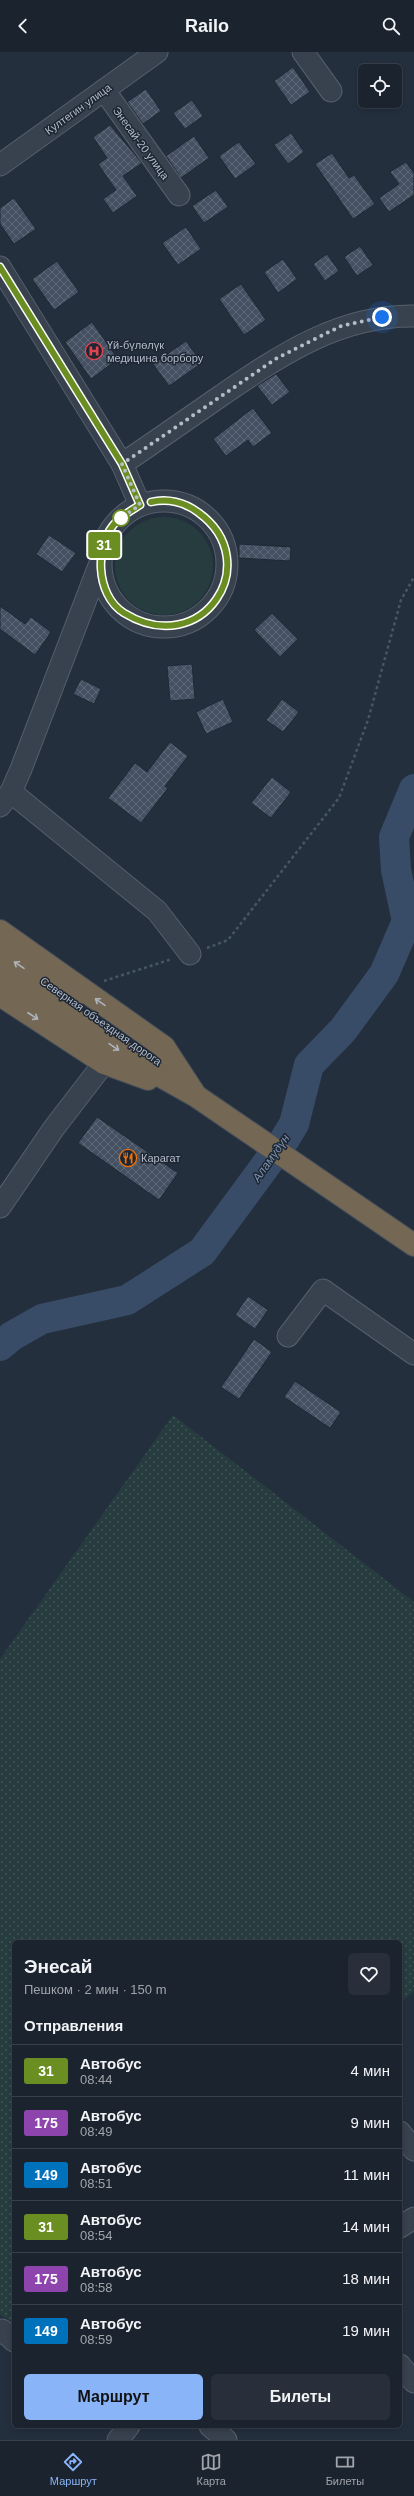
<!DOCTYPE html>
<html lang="ru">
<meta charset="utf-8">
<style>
body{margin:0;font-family:Helvetica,sans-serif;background:#282f3a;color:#f1f3f6;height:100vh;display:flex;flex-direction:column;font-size:15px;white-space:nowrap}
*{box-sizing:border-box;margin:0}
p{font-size:13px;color:#a0a4aa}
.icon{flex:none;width:22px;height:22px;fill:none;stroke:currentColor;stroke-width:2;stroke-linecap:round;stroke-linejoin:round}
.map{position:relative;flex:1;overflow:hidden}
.side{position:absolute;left:12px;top:1888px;width:390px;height:488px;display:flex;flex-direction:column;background:#1b232e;border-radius:6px;box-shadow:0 2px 6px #0003,0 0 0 1px #39404a}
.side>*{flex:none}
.badge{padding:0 8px;border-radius:3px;font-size:14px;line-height:26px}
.controls{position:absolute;left:358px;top:12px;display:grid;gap:8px}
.controls a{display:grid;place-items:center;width:44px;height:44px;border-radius:6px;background:#1b232e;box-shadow:0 2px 6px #0003,0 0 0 1px #39404a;font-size:20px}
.you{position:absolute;width:20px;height:20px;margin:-10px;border:3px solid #fff;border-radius:50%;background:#1a73e8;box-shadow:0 0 0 6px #1a73e833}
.map>.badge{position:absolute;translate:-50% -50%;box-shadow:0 0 0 2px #fff}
h2{padding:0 12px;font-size:15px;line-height:36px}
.round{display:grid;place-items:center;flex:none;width:42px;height:42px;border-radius:6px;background:#282f3a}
.overview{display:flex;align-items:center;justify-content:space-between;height:68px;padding:0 12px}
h1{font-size:19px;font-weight:700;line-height:30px}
.button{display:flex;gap:8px;margin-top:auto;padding:8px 12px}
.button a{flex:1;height:46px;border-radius:6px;background:#8ab4f8;color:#111;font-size:16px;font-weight:700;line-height:46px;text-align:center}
.button a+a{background:#282f3a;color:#f1f3f6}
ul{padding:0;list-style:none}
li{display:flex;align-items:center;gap:12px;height:52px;padding:0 12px;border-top:1px solid #39404a}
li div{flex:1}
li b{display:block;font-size:15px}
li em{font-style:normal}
li .badge{min-width:44px;font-weight:700;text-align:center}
header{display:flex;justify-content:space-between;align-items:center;height:52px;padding:0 12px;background:#1b232e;font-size:18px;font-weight:700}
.tabs{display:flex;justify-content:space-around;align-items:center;height:56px;border-top:1px solid #39404a;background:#1b232e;font-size:11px;color:#a0a4aa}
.tabs a{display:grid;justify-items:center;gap:2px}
.tabs .selected{color:#8ab4f8}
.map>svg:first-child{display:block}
</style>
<header><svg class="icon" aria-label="back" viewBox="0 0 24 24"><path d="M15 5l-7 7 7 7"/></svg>Railo<svg class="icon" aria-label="search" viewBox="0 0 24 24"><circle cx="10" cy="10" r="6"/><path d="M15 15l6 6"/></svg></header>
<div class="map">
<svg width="414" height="2388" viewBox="0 0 414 2388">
<defs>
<pattern id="park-dots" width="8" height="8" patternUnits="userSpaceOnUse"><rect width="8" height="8" fill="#263c3f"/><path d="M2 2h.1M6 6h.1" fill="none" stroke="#435659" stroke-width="1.8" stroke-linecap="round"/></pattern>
<pattern id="building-cross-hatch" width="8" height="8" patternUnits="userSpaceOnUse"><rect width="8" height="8" fill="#455162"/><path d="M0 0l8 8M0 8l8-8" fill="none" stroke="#5d6877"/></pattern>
</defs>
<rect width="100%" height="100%" fill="#242f3e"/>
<circle fill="#263c3f" cx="164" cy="514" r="49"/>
<path fill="url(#park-dots)" d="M173,1363L414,1550V1939L400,1951V1890H14V2271L0,2263V1607Z"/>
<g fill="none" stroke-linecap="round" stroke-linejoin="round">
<path stroke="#394c67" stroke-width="30" d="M0,1294L12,1284L42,1267L127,1248L202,1200L283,1090L294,1072L309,1013L343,978L384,922L407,869L396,818L394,785L414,737"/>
</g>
<g fill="url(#building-cross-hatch)" stroke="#1f2835">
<path d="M293,15L310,40L291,53L274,29Z"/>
<path d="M146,37L161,59L143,72L127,50Z"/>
<path d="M192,48L203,64L185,77L173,61Z"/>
<path d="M110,73L142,111L123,124L137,144L113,161L103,147L116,138L98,112L107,106L93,85Z"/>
<path d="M291,81L304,100L288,112L274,93Z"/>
<path d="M194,84L209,106L181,126L166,104Z"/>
<path d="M239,90L256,112L235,127L219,104Z"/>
<path d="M332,101L349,126L354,123L375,152L353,167L315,112Z"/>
<path d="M406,110L414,121V143L389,160L379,146L399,132L390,120Z"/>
<path d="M216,138L228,155L204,171L192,154Z"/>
<path d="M14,146L36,177L14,192L0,172V156Z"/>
<path d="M186,175L201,197L178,213L162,191Z"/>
<path d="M360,194L373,213L357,224L344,205Z"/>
<path d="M327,202L339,219L325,229L313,212Z"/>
<path d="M283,207L297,227L278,241L264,220Z"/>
<path d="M57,209L79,240L54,258L32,227Z"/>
<path d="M241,232L266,268L244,283L219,247Z"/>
<path d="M92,270L118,307L91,327L65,290Z"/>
<path d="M186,289L202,311L169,334L153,312Z"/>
<path d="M276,322L290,340L272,353L257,334Z"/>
<path d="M253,356L272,381L253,395L248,388L226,404L213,387Z"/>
<path d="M49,483L76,501L62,520L36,502Z"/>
<path d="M239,492L291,495L290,509L239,506Z"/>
<path d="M0,554L25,572L31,565L51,580L35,603L0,577Z"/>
<path d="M272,561L298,587L280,605L254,578Z"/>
<path d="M192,612L195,647L170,649L167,614Z"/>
<path d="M81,627L101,637L94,652L73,642Z"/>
<path d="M223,647L233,670L206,682L196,660Z"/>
<path d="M282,647L299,660L283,680L266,668Z"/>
<path d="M170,690L188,704L165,734L168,736L141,771L108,746L135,711L147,720Z"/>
<path d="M272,725L291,740L271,766L251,751Z"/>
<path d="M97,1065L178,1121L159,1148L78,1091Z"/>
<path d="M248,1244L268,1258L255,1277L235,1263Z"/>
<path d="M254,1287L272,1300L239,1347L221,1335Z"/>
<path d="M295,1329L341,1360L330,1376L284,1345Z"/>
</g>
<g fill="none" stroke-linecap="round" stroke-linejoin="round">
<defs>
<g id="minor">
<path d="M303,0L331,39"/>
<path d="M104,38L179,143"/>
<path d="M0,113L157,0"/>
<path d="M0,215L122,412L140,453"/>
<path d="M122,412C156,389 189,366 222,343C281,303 339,263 414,264"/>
<circle cx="164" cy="512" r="63"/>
<path d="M11,740L157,859L190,902"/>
<path d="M0,754L11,740L21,717L100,511"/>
<path d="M0,1155L54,1076L104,1011"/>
<path d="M288,1284L323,1238L414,1302"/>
<path d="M400,2080L414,2098"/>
<path d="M400,2175L414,2166"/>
<path d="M0,2281L2,2278L14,2289"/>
<path d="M400,2313L414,2330"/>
<path d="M210,2374L226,2388"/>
<path d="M118,2388L129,2374"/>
</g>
<g id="highway">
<path d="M0,879L164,995L194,1041"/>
<path d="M0,900L72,948"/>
<path d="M0,919L148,1017L196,1044L414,1193"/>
<path d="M0,943L104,1011L148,1027"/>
</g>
</defs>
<use href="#minor" stroke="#565f6c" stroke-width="23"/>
<use href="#highway" stroke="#434c59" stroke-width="24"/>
<g stroke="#44595c" stroke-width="2.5" stroke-dasharray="3 3" stroke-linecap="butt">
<path d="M207,896L228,888L339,746L368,668L401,548L414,525"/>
<path d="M104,929L172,907"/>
</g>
<use href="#minor" stroke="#38414e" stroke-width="21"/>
<use href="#highway" stroke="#746855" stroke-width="22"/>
</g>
<defs><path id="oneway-shaft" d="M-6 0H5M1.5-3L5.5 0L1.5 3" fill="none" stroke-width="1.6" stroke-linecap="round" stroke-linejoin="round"/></defs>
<g stroke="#aeb4bd">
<use href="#oneway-shaft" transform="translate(19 913) rotate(-146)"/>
<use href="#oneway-shaft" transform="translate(100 950) rotate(-145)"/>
<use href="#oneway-shaft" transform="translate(33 964) rotate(33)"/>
<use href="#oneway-shaft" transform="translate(114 995) rotate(34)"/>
</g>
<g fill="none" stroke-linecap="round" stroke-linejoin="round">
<defs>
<path id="line" d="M0,215L122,412L140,453C132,458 123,463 117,469C94,491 95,543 124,561C203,609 266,510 199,461C185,450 167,446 151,450"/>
</defs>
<use href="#line" stroke="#fff" stroke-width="9"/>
<use href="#line" stroke="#6b8e23" stroke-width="6"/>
<path stroke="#b4bcc9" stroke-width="4" stroke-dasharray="0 7.2" d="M121,466L116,469L140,453L122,412L277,306L341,274L382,265"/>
</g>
<defs>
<symbol id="hospital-ring" viewBox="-11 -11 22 22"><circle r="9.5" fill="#1d2633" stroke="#e0444e" stroke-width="1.5"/><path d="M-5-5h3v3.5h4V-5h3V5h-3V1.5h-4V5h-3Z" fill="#e0444e"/></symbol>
<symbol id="restaurant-ring" viewBox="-11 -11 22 22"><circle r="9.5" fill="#1d2633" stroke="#e8710a" stroke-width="1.5"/><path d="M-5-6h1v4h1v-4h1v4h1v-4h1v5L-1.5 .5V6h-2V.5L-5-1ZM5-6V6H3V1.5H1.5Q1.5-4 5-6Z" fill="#e8710a"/></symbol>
</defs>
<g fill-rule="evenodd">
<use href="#hospital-ring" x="84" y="289" width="20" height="20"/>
<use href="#restaurant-ring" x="118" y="1096" width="20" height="20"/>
</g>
<circle fill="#fff" stroke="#6b8e23" stroke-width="2" cx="121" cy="466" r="8"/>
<g text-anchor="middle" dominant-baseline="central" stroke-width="3" stroke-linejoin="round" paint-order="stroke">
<g font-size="11" fill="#b4bcc9" stroke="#1d2633">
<text transform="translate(78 57) rotate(-36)">Култегин улица</text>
<text transform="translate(141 91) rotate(54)">Энесай-20 улица</text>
<text transform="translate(101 969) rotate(35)">Северная объездная дорога</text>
</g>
<g font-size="11" fill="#b4bcc9" stroke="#1d2633" text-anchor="start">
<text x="107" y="293">Үй-бүлөлүк<tspan x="107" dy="13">медицина борбору</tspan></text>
<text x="141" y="1106">Карагат</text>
</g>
<g font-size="12" font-style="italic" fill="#7c92b1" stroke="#1d2633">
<text transform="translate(271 1106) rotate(-55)">Аламүдүн</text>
</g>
</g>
</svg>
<div class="controls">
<a><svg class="icon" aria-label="locate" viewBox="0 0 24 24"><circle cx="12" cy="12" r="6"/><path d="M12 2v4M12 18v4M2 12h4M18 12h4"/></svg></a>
</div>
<div class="you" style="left:382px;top:265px"></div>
<b class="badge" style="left:104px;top:493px;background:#6b8e23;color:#fff">31</b>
<section class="side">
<div class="overview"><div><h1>Энесай</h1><p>Пешком · 2 мин · 150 m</p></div><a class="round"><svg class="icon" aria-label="heart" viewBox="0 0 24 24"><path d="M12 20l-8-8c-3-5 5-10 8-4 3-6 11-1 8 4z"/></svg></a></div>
<h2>Отправления</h2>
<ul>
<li><span class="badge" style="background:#6b8e23;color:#fff">31</span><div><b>Автобус</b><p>08:44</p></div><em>4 мин</em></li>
<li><span class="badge" style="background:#8e44ad;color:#fff">175</span><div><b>Автобус</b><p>08:49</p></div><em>9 мин</em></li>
<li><span class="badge" style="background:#0072bc;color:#fff">149</span><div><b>Автобус</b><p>08:51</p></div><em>11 мин</em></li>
<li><span class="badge" style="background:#6b8e23;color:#fff">31</span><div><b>Автобус</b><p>08:54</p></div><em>14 мин</em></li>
<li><span class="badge" style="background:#8e44ad;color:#fff">175</span><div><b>Автобус</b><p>08:58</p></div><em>18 мин</em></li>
<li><span class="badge" style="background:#0072bc;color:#fff">149</span><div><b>Автобус</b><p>08:59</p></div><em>19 мин</em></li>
</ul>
<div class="button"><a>Маршрут</a><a>Билеты</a></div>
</section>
</div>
<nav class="tabs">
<a class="selected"><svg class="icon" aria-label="directions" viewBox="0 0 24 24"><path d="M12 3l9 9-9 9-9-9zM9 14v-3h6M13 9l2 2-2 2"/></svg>Маршрут</a>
<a><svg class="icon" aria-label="map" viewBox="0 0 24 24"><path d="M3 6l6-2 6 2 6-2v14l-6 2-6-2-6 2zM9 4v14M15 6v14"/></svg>Карта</a>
<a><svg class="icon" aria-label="tickets" viewBox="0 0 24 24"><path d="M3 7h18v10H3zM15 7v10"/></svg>Билеты</a>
</nav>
